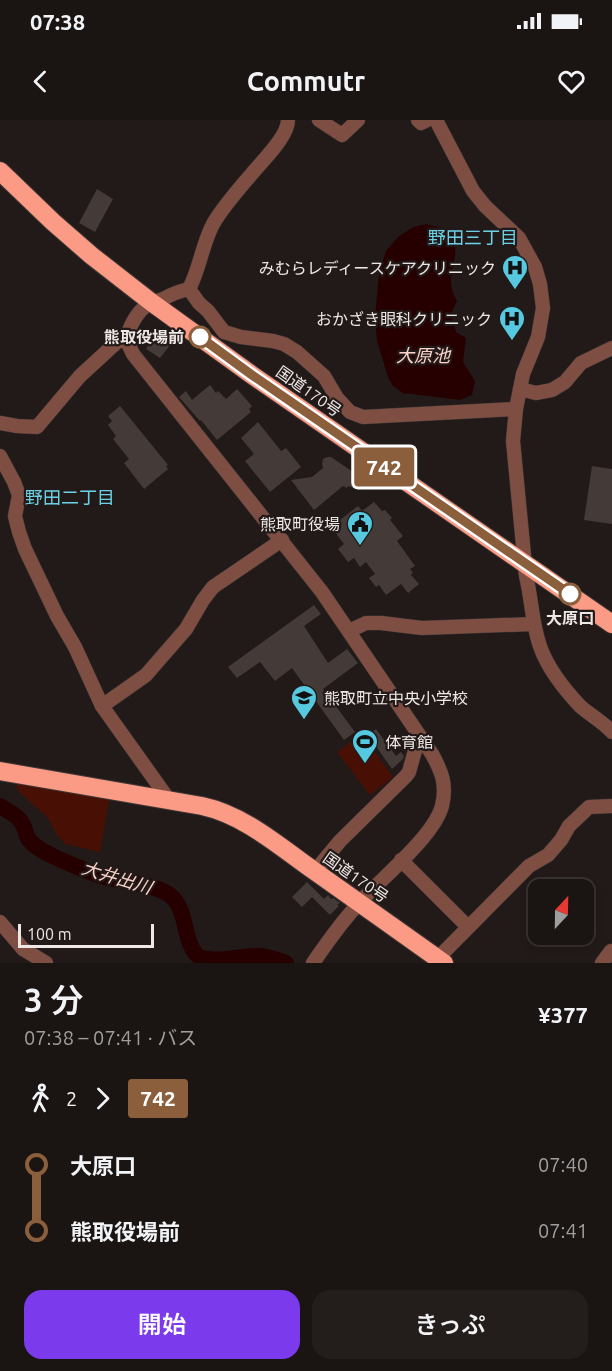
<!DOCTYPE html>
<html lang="ja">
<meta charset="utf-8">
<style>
body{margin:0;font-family:Ubuntu,"Noto Sans JP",sans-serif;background:#231d1b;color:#f1f3f6;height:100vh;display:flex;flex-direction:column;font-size:22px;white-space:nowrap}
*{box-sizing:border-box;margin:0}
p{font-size:20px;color:#9f9e9f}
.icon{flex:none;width:33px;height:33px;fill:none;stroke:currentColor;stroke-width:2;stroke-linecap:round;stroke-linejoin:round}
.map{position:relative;height:843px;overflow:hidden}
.drawer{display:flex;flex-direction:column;background:#1a1412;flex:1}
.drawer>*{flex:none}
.badge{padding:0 12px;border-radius:4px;font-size:21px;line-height:39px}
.needle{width:39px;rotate:22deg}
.controls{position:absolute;left:528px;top:759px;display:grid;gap:12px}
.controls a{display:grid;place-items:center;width:66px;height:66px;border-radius:12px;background:#1a1412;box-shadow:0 3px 9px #0003,0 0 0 2px #383332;font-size:30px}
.scale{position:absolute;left:18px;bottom:15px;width:136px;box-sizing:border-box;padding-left:6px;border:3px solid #ede7e5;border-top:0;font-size:16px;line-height:21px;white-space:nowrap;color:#ede7e5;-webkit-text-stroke:4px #221a18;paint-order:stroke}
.map>.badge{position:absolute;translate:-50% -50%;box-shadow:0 0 0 3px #fff}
.legs{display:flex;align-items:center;gap:9px;height:66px;padding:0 24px;font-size:20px}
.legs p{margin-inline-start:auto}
.summary{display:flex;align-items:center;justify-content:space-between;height:102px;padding:0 24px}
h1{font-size:33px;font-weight:600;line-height:45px}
.primary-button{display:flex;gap:12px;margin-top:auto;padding:12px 24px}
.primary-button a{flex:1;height:69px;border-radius:18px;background:#7c3aed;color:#fff;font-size:24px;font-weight:600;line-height:69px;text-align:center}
.primary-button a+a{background:#231d1b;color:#f1f3f6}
ul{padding:0 24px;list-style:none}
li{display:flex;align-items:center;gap:21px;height:66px;font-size:22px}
li i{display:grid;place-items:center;width:9px;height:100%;margin:0 8px;background:currentColor}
li i::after{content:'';width:15px;height:15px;margin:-8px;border:4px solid;border-radius:50%;background:#1a1412}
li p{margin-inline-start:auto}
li:first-child i{background:linear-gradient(#0000 50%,currentColor 0)}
li:last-child i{background:linear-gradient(currentColor 50%,#0000 0)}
.status{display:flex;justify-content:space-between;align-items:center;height:42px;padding:0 30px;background:#1a1412;direction:ltr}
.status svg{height:16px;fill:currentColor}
header{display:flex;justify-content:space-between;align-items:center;height:78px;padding:0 24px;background:#1a1412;font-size:27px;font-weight:600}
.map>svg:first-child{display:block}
</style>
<div class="status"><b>07:38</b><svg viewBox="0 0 49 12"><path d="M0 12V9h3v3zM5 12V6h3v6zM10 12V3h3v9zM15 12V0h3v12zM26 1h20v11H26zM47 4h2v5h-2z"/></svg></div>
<header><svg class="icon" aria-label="back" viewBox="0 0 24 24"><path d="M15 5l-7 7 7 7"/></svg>Commutr<svg class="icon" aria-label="heart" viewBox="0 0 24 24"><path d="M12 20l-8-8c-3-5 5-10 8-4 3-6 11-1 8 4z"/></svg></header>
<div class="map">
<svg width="612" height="843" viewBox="0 0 612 843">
<rect width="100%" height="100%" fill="#221a18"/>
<g fill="#481005">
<path d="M362,614L393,657L370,675L337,632Z"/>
<path d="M18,660L110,675L100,732L65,724L58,716L47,697L19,672L17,668Z"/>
</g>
<path fill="#260000" d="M426,104L453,111C454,118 456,127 455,135C453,155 446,161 457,181L451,194L456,212L466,218L463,242L475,261L472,275L460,280L403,273L393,266L388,257L377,221L375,197L379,153L386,131L398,117L413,107Z"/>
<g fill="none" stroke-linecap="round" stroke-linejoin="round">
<path stroke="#260000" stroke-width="16" d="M0,686C9,692 20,696 24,707C27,713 25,717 32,723C39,730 50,735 59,739C73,745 88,752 102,756C121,762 158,764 172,777C189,792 182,827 201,838C219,843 240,835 260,836C269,837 278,840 286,843"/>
</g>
<g fill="#443a38">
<path d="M97,69L113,79L95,112L79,103Z"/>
<path d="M157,214L171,224L160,238L146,229Z"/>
<path d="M210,265L216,273L218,271L226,279L237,269L252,286L249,289L251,292L217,320L201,300L200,301L179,277L186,271L192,280Z"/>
<path d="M120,286L168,345L166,346L168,349L144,369L124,343L129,339L113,319L116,316L108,305L112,301L108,296Z"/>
<path d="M258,302L281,331L286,328L301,347L270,372L245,341L254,334L241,318Z"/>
<path d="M327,337H331L353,352L354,355L362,360L356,369L348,366L347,368L343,366L314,390L291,360L312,357L323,348L322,344L323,339Z"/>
<path d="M592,346L612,349V404L584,400Z"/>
<path d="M374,382L382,391L385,390L392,398L390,400L403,416L397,421L415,446L410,449L413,453L411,455L419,464L408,473L401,464L386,475L379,465L376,467L369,458L375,454L366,442L360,447L354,438L348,442L338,429L344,424L331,407L358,386L362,391Z"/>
<path d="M314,485L321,494L304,506L328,543L347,529L358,543L323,569L355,612L344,620L292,548L275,561L260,542L237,558L228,547Z"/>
<path d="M376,609L396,636L401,632L404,636L403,639L392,649L368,615Z"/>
<path d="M307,762L324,779L328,775L331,779L333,778L340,783L337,785L339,786L330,795L312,777L302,787L292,777Z"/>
</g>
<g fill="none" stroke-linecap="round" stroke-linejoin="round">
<defs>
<g id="minor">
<path d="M319,0L342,15L358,0"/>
<path d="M418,0L421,3L427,0"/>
<path d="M436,0L473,71L485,86L519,118L535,147L540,164L543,188L538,217L523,254L516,289L513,321L526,456C532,480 532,506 541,529C549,550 565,570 580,586C590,595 603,602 612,612"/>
<path d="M189,169C179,171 172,174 163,179C159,181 153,181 149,184C137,191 130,206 126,219L133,234L322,472L432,634C442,652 447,665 442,686C434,716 383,757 361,781C343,800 328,821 313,843"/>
<path d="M189,169L199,183L208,191L224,212L241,217L273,221L284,224L297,232L324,256L337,278L350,292L363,297L516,289"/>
<path d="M189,169C200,148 202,125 213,104C223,87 237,71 250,56C261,42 288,17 288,0"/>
<path d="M520,269L536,273L552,270L565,262L581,243L612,228"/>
<path d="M0,303L17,306L37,307L80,256L117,222L126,219"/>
<path d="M0,336L14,362L19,375L15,396L19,412L25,429L57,496L75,527L102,586L169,680"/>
<path d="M349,511L366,503H381L422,508L534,504"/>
<path d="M102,586L146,555L186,509L203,480L213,467L282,420"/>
<path d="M401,740L468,807"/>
<path d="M315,751L340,721L406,656L409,652L419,616"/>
<path d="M0,802L23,829L46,843"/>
<path d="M438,838L529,746L548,735L561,720L569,706L589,687L612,686"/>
<path d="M602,843L611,831L612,832"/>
</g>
<g id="highway">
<path d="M0,51L53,102L92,136L151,182L252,255L612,504"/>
<path d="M0,651L202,686C244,695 279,726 313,750C357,781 400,812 444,843"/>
</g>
</defs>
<use href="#minor" stroke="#3e3735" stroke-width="15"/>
<use href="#highway" stroke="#3e3735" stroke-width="20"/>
<use href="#minor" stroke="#7e4e43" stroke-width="14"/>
<use href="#highway" stroke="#fb9a85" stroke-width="18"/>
</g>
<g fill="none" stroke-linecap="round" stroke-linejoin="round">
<defs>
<path id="line-1" d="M200,217L252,255L570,474"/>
</defs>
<use href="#line-1" stroke="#fff" stroke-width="14"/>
<use href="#line-1" stroke="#8b5e3c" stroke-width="9"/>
</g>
<defs>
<symbol id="hospital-pin" viewBox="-11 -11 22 30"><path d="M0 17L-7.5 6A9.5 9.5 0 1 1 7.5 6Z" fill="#56c9e1" stroke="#221a18"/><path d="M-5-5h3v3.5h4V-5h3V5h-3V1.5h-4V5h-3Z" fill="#111"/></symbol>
<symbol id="civic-pin" viewBox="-11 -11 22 30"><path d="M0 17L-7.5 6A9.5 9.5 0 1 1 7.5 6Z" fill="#56c9e1" stroke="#221a18"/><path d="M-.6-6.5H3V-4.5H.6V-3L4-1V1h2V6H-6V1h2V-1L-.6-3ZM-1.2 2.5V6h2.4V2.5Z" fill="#111"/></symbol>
<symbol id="school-pin" viewBox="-11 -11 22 30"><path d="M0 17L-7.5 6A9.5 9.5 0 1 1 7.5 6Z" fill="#56c9e1" stroke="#221a18"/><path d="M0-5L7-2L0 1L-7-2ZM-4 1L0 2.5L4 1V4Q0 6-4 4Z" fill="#111"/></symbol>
<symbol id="stadium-pin" viewBox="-11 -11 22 30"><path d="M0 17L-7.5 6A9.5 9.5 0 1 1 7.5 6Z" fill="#56c9e1" stroke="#221a18"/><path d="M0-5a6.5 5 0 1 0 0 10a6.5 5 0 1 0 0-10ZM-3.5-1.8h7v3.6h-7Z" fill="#111"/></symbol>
</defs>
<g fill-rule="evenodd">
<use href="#hospital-pin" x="500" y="133" width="30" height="40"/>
<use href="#hospital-pin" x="497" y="184" width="30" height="40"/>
<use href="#civic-pin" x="345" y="389" width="30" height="40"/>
<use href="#school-pin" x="289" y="563" width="30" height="40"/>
<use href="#stadium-pin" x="350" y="607" width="30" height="40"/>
</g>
<g fill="#fff" stroke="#8b5e3c" stroke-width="3">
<circle cx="200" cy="217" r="10"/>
<circle cx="570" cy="474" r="10"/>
</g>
<g text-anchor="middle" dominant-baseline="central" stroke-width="4.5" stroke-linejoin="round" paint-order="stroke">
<g font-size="16" fill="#ede7e5" stroke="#221a18" text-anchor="end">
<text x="496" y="148">みむらレディースケアクリニック</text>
<text x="492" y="199">おかざき眼科クリニック</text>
<text x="340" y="404">熊取町役場</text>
<text x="324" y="578" text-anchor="start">熊取町立中央小学校</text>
<text x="385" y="622" text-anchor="start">体育館</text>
</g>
<g font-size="16" font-weight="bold" fill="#ede7e5" stroke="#221a18" text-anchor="end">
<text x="184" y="217">熊取役場前</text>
<text x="570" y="498" text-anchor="middle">大原口</text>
</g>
<g font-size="16" fill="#ede7e5" stroke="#221a18">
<text transform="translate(309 271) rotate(35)">国道170号</text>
<text transform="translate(356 757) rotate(35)">国道170号</text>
</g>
<g font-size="18" fill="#6bd1e7" stroke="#221a18">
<text x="473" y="117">野田三丁目</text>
<text x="70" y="377">野田二丁目</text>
</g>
<g font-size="18" font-style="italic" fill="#fcd3ca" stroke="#221a18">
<text x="423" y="235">大原池</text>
<text transform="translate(117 757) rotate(17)">大井出川</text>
</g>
</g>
</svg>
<div class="controls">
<a><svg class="needle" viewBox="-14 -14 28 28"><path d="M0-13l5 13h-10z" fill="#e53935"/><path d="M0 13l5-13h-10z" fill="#9f9e9f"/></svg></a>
</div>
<div class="scale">100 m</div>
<b class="badge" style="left:384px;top:347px;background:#8b5e3c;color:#fff">742</b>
</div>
<section class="drawer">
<div class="summary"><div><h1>3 分</h1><p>07:38 – 07:41 · バス</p></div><b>¥377</b></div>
<div class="legs"><svg class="icon" aria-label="walk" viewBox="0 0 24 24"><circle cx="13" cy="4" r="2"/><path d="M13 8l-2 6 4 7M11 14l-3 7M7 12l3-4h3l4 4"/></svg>2<svg class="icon" aria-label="forward" viewBox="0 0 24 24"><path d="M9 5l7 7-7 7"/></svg><b class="badge" style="background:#8b5e3c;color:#fff">742</b></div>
<ul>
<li><i style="color:#8b5e3c"></i><b>大原口</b><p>07:40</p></li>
<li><i style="color:#8b5e3c"></i><b>熊取役場前</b><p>07:41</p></li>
</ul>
<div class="primary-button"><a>開始</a><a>きっぷ</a></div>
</section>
